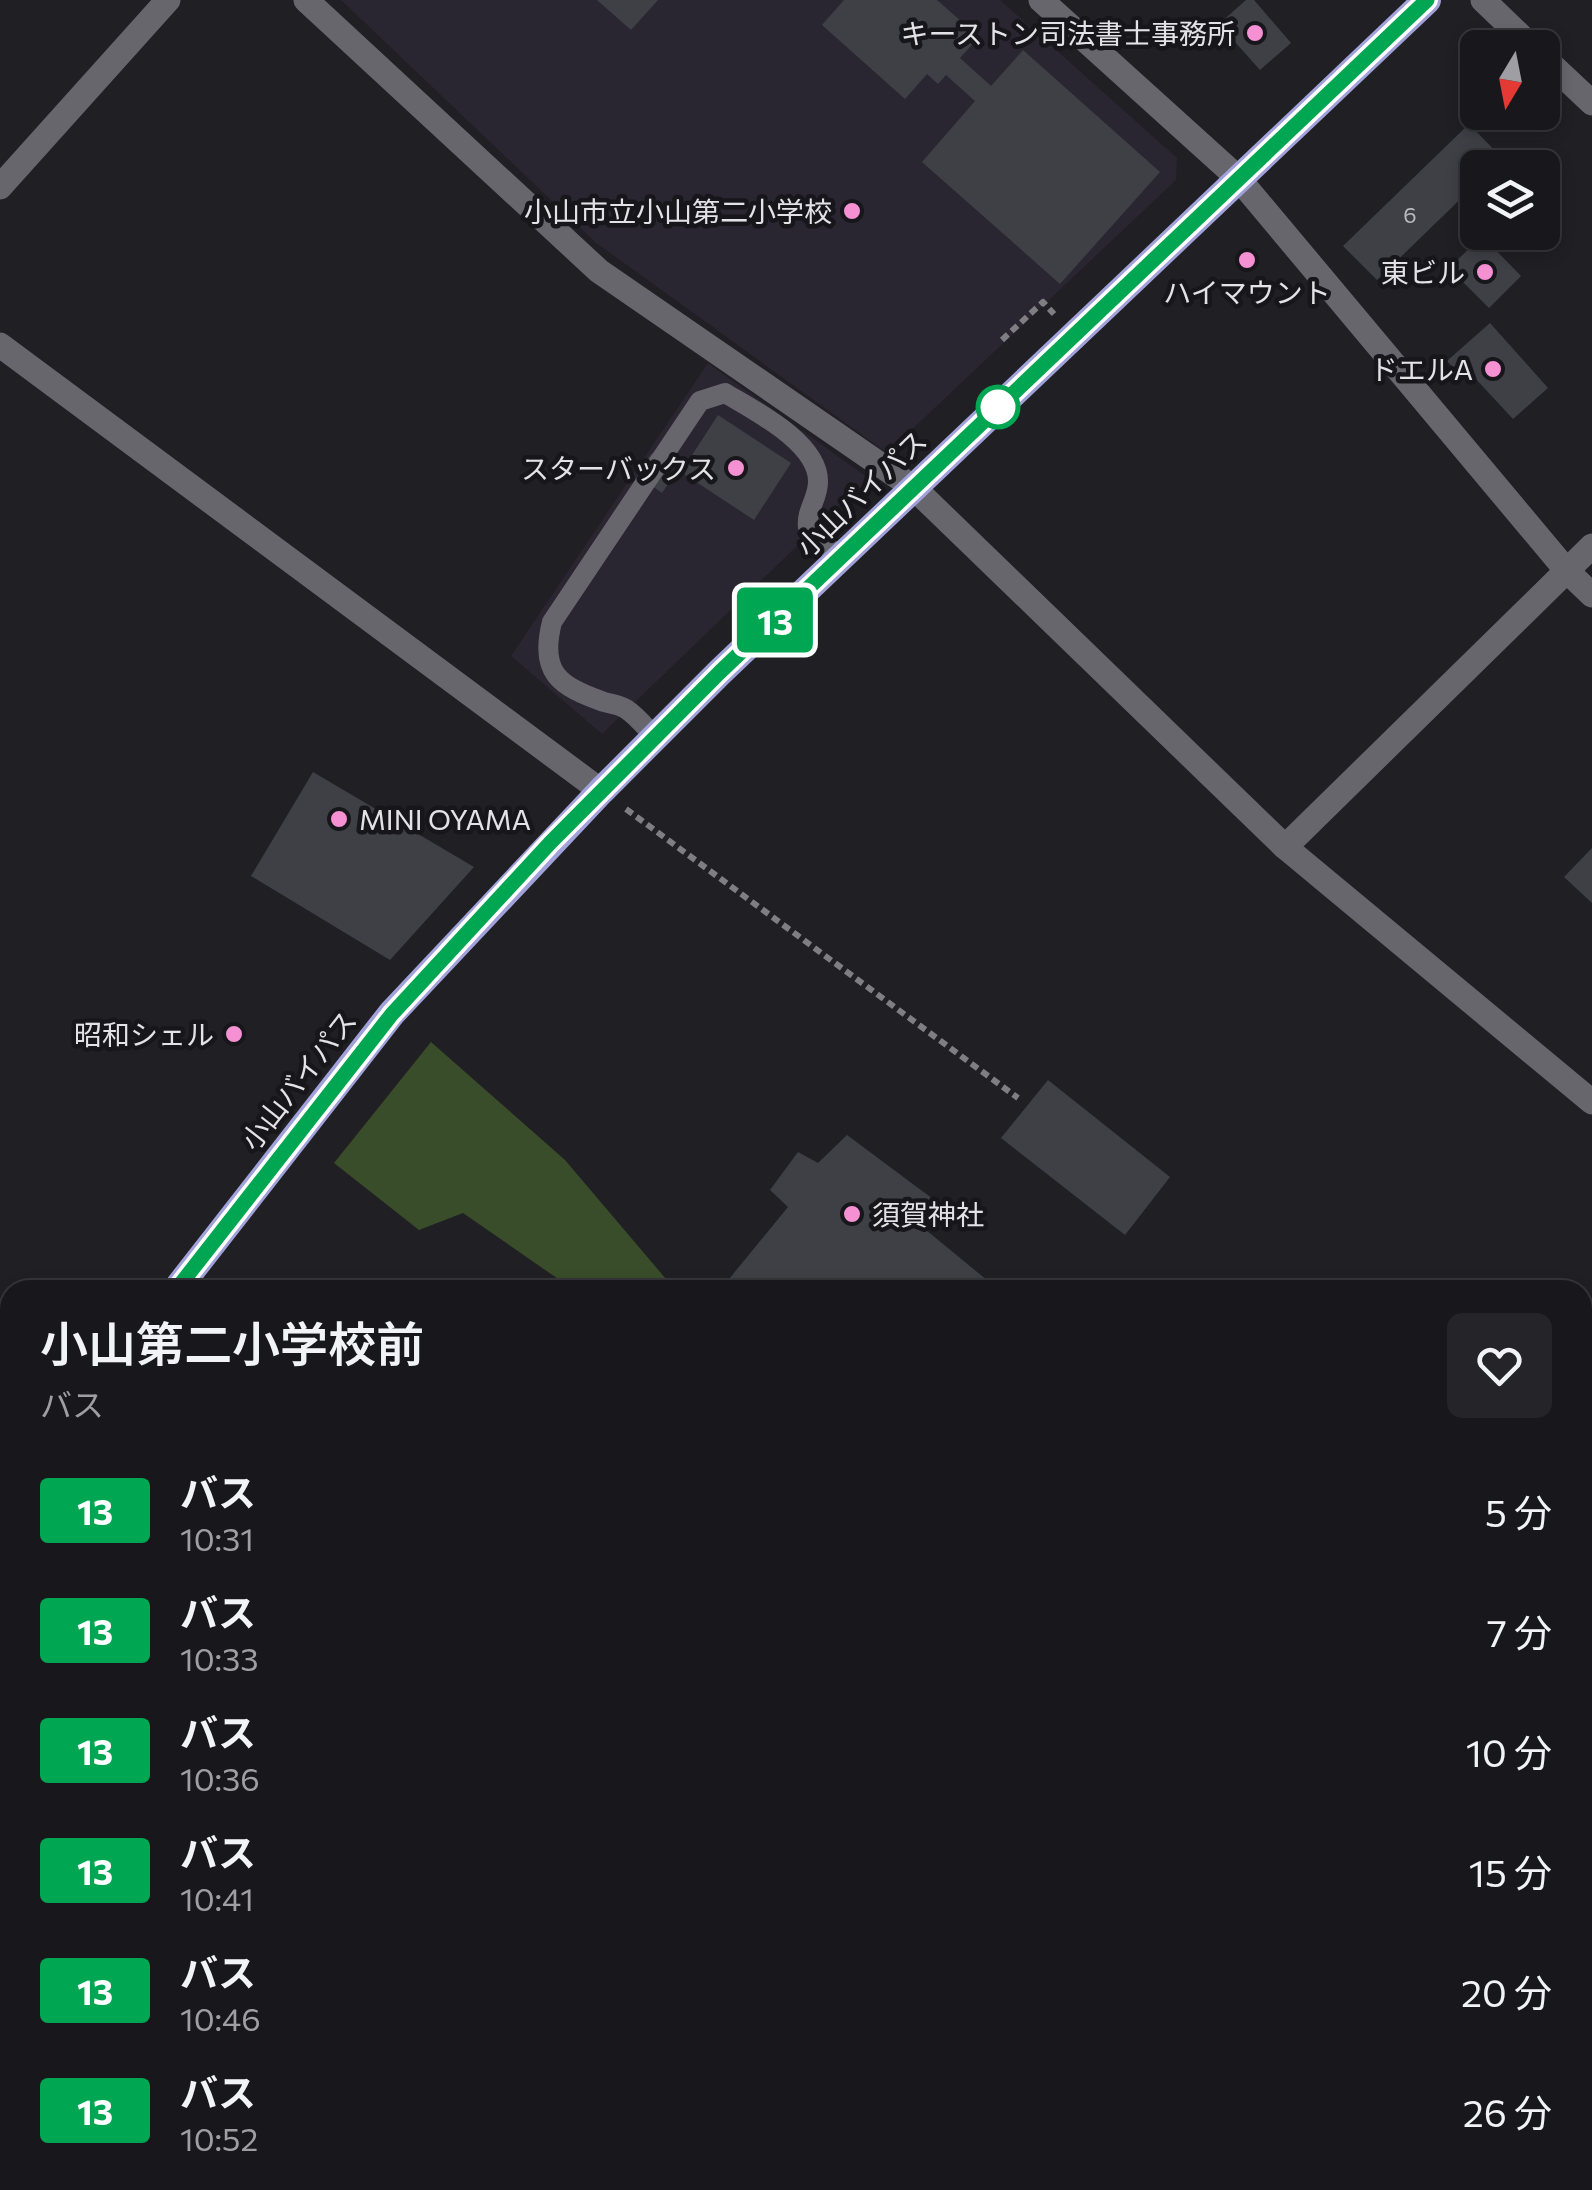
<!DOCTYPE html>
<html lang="ja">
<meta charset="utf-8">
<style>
body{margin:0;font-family:Commissioner,"Noto Sans JP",sans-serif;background:#252428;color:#f1f3f6;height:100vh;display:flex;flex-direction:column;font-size:38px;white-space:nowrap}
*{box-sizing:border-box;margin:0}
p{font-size:32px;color:#9f9fa3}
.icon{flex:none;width:55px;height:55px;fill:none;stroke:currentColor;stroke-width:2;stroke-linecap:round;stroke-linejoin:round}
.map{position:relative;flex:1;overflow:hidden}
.side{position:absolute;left:0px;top:1280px;width:1592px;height:910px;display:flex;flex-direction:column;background:#18171b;border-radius:30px 30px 0 0;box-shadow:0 5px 15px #0003,0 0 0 2px #36363a}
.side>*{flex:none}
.badge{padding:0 20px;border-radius:8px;font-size:35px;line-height:65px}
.needle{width:65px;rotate:190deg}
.controls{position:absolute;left:1460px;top:30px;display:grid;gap:20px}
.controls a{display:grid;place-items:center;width:100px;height:100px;border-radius:15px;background:#18171b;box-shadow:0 5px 15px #0003,0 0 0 2px #36363a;font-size:50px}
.map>.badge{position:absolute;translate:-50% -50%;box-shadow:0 0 0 5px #fff}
.round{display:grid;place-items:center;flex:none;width:105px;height:105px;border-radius:15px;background:#252428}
.summary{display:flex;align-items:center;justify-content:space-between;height:170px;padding:0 40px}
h1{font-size:48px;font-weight:600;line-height:75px}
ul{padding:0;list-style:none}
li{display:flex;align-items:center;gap:30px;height:120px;padding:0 40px}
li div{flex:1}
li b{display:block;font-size:38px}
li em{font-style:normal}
li .badge{min-width:110px;font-weight:700;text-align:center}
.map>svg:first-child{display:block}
</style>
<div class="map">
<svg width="1592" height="2190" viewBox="0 0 1592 2190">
<rect width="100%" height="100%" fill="#201f24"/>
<g fill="#292631">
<path d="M341,0H1000L1177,158L1176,180L887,453L595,242Z"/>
<path d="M708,363L871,480L851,494L602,734L511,656Z"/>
<path d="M10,1610V2171L0,2165V1625Z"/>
<path d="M1582,1735L1592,1745V1927L1583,1938Z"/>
<path d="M26,2180H310L305,2190H43Z"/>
<path d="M551,2180H1370L1362,2190H566Z"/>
</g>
<path fill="#394d2a" d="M431,1042L565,1160L666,1279L657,1290H574L463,1213L419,1230L334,1163Z"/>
<g fill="#3f4046">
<path d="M597,0H658L631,30Z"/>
<path d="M844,0H937L979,37L960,58L991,86L1023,50L1160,172L1060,284L922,162L975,101L946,75L938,84L927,74L905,99L822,25Z"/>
<path d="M1246,0H1254L1291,43L1260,70L1219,24Z"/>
<path d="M1469,124L1502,158L1492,168H1478V182L1377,280L1343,246Z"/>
<path d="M1482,236L1521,276L1489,308L1449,268Z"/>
<path d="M1490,323L1548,388L1513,419L1474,377L1468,383L1447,361Z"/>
<path d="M718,415L791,463L754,520L681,472Z"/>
<path d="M652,453L677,470L662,493L636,474Z"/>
<path d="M313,772L474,867L390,960L251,876Z"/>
<path d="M1592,848V903L1564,877Z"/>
<path d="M1048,1080L1170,1177L1125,1235L1001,1138Z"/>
<path d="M847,1135L933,1199L915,1221L999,1290H720L788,1207L770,1190L798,1152L818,1163Z"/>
<path d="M10,1707V1889L0,1883V1724Z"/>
<path d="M623,2180H769L783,2190H684L671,2180L664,2190H637Z"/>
<path d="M996,2180H1104L1118,2190H988Z"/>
</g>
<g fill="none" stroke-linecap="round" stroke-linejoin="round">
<g stroke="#7f7e82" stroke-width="6" stroke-dasharray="8 5" stroke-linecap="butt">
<path d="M1002,340L1043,302L1054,314"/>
<path d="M626,809L1018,1098"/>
</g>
<g stroke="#68666d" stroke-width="20">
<path d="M655,737C646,728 637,716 626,709C620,705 611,704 604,702C559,686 539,673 552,622L700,401L725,393C755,411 819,443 818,482C818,499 806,510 808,527L839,558"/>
<path d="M0,2175L26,2190"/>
</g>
<g stroke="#68666d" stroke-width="25">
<path d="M306,0L599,271L914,488L1285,847L1592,1102"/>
<path d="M1041,0L1238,178L1567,571L1592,595"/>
<path d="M1483,0L1533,48"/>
<path d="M1542,56L1592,103"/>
<path d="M0,187L168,0"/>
<path d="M0,345L601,791"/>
<path d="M1285,847L1592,546"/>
<path d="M0,1460L10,1466"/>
<path d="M1582,1922L1592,1912"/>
<path d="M539,2180L553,2190"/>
<path d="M328,2190L333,2180"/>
<path d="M1339,2190L1348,2180"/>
</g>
<g stroke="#a0a1da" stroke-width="28">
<path d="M176,1290L392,1013L601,791L720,672L1427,0"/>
<path d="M0,1546L10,1531"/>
</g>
</g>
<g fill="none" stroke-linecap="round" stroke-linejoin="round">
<defs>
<path id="line" d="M176,1290L392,1014L550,843L720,672L1427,0"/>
</defs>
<use href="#line" stroke="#fff" stroke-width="22"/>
<use href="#line" stroke="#00a651" stroke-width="15"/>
</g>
<g fill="#f591d3" stroke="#17161b" stroke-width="4">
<circle cx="1255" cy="33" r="10"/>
<circle cx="852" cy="211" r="10"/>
<circle cx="1247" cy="260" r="10"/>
<circle cx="1485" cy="272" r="10"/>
<circle cx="1493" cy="369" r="10"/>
<circle cx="736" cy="468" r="10"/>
<circle cx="339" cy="819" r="10"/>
<circle cx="234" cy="1034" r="10"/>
<circle cx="852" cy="1214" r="10"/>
</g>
<circle fill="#fff" stroke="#00a651" stroke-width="5" cx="998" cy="407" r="20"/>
<g text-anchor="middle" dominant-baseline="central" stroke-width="9" stroke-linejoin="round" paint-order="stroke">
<g font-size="22" fill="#bababe">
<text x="1410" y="214">6</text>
</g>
<g font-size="28" fill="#e3e2e6" stroke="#17161b" text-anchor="end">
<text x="1235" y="33">キーストン司法書士事務所</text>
<text x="832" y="211">小山市立小山第二小学校</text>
<text x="1465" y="272">東ビル</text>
<text x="1247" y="292" text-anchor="middle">ハイマウント</text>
<text x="1473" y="369">ドエルA</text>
<text x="716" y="468">スターバックス</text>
<text x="359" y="819" text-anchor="start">MINI OYAMA</text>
<text x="214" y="1034">昭和シェル</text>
<text x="872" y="1214" text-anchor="start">須賀神社</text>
</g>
<g font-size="28" fill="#e3e2e6" stroke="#17161b">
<text transform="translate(861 493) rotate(-44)">小山バイパス</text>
<text transform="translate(298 1080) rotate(-52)">小山バイパス</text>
</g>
</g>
</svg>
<div class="controls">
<a><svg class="needle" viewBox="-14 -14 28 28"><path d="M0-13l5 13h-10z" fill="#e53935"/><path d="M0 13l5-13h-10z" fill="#9f9fa3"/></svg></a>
<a><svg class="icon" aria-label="layers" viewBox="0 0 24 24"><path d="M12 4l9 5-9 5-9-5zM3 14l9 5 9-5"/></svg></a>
</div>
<b class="badge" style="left:775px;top:620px;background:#00a651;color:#fff">13</b>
<section class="side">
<div class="summary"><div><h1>小山第二小学校前</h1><p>バス</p></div><a class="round"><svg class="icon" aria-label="heart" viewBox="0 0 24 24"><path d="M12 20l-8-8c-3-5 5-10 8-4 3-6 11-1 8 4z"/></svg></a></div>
<ul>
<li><span class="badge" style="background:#00a651;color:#fff">13</span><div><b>バス</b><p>10:31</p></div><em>5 分</em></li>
<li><span class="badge" style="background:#00a651;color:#fff">13</span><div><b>バス</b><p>10:33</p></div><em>7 分</em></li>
<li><span class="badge" style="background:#00a651;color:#fff">13</span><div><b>バス</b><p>10:36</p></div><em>10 分</em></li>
<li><span class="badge" style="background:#00a651;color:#fff">13</span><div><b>バス</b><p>10:41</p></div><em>15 分</em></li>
<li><span class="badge" style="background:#00a651;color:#fff">13</span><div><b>バス</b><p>10:46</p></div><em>20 分</em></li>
<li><span class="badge" style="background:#00a651;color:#fff">13</span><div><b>バス</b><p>10:52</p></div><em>26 分</em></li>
</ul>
</section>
</div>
